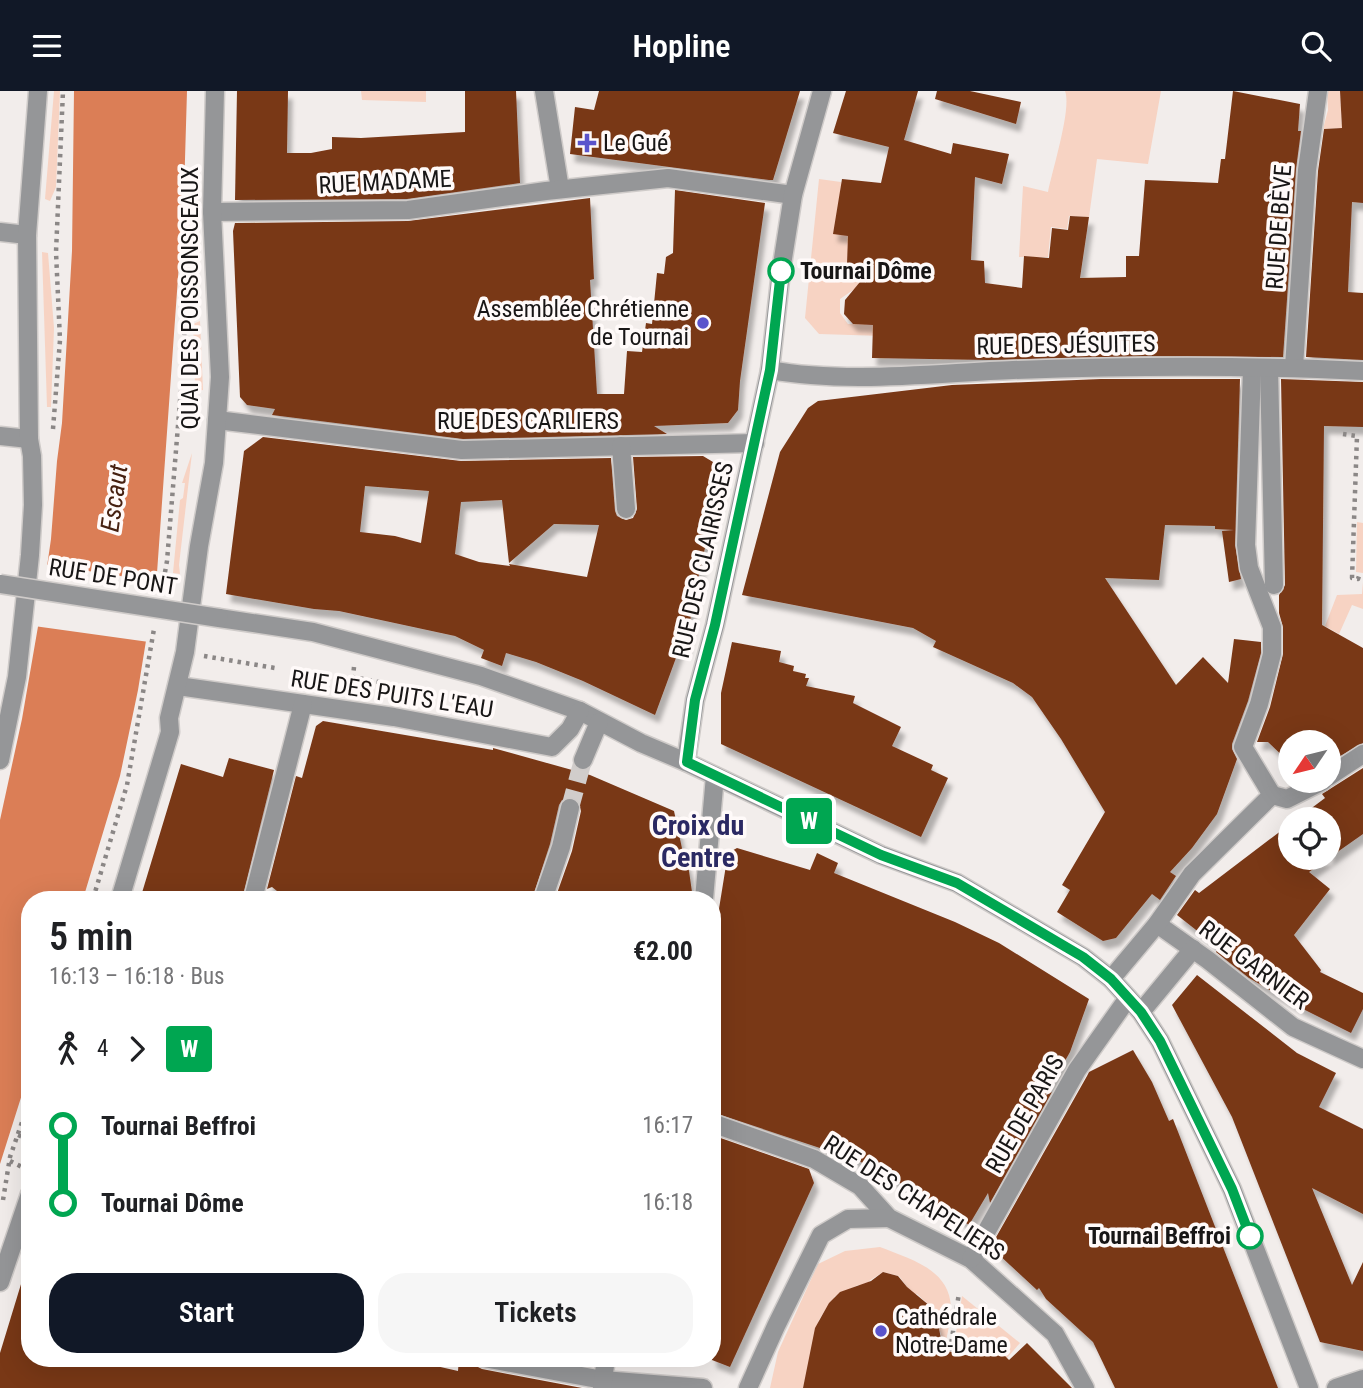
<!DOCTYPE html>
<meta charset="utf-8">
<style>
body{margin:0;font-family:"Roboto Condensed",sans-serif;background:#f6f6f6;color:#202124;height:100vh;display:flex;flex-direction:column;font-size:26px;white-space:nowrap}
*{box-sizing:border-box;margin:0}
p{font-size:23px;color:#757577}
.icon{flex:none;width:38px;height:38px;fill:none;stroke:currentColor;stroke-width:2;stroke-linecap:round;stroke-linejoin:round}
.map{position:relative;flex:1;overflow:hidden}
.sheet{position:absolute;left:21px;top:800px;width:700px;height:476px;display:flex;flex-direction:column;background:#fff;border-radius:28px;box-shadow:0 7px 28px #0002}
.sheet>*{flex:none}
.badge{padding:0 14px;border-radius:5px;font-size:24px;line-height:46px}
.needle{width:46px;rotate:235deg}
.buttons{position:absolute;left:1278px;top:639px;display:grid;gap:14px}
.buttons a{display:grid;place-items:center;width:63px;height:63px;border-radius:50%;background:#fff;box-shadow:0 7px 28px #0002;font-size:35px}
.map>.badge{position:absolute;translate:-50% -50%;box-shadow:0 0 0 4px #fff}
.legs{display:flex;align-items:center;gap:10px;height:77px;padding:0 28px;font-size:23px}
.legs p{margin-inline-start:auto}
.headline{display:flex;align-items:center;justify-content:space-between;height:119px;padding:0 28px}
h1{font-size:38px;font-weight:600;line-height:52px}
.button{display:flex;gap:14px;margin-top:auto;padding:14px 28px}
.button a{flex:1;height:80px;border-radius:28px;background:#111827;color:#fff;font-size:28px;font-weight:600;line-height:80px;text-align:center}
.button a+a{background:#f6f6f6;color:#202124}
ul{padding:0 28px;list-style:none}
li{display:flex;align-items:center;gap:24px;height:77px;font-size:26px}
li i{display:grid;place-items:center;width:10px;height:100%;margin:0 9px;background:currentColor}
li i::after{content:'';width:18px;height:18px;margin:-9px;border:5px solid;border-radius:50%;background:#fff}
li p{margin-inline-start:auto}
li:first-child i{background:linear-gradient(#0000 50%,currentColor 0)}
li:last-child i{background:linear-gradient(currentColor 50%,#0000 0)}
header{display:flex;justify-content:space-between;align-items:center;height:91px;padding:0 28px;background:#111827;color:#fff;font-size:32px;font-weight:600}
.map>svg:first-child{display:block}
</style>
<header><svg class="icon" aria-label="menu" viewBox="0 0 24 24"><path d="M4 6h16M4 12h16M4 18h16"/></svg>Hopline<svg class="icon" aria-label="search" viewBox="0 0 24 24"><circle cx="10" cy="10" r="6"/><path d="M15 15l6 6"/></svg></header>
<div class="map">
<svg width="1363" height="1297" viewBox="0 0 1363 1297">
<defs>
<filter id="shadow"><feDropShadow dx="4.5" dy="8" stdDeviation="2" flood-color="#0004"/></filter>
</defs>
<rect width="100%" height="100%" fill="#f2edeb"/>
<g fill="#f7d3c3">
<path d="M54,0H60L56,96L50,110L45,108Z"/>
<path d="M361,0H426V11L362,9Z"/>
<path d="M1065,0H1161L1148,73L1097,68L1089,126L1069,125L1067,138L1051,136L1048,166H1019L1023,95L1048,101C1052,80 1072,17 1065,0Z"/>
<path d="M1327,0H1340L1342,37L1323,38L1328,19Z"/>
<path d="M819,88L841,91L840,107L880,169V198L853,199L840,208V222L848,233H879L883,245L819,243L805,227Z"/>
<path d="M42,161L48,162L54,237L51,316H47Z"/>
<path d="M200,230L203,299L198,300L195,294L193,233Z"/>
<path d="M192,362L179,474L180,483L173,482L180,409L183,407L185,392H182Z"/>
<path d="M1357,431L1363,432V482L1356,481Z"/>
<path d="M1363,491V518L1352,514L1339,543L1325,535L1337,504L1362,503Z"/>
<path d="M880,1156C910,1168 950,1178 951,1217C951,1228 948,1240 946,1250H943L939,1237L927,1230L928,1213L917,1203L905,1206L907,1196L899,1185L883,1181L869,1190L870,1199L858,1194L834,1206L840,1213L827,1216L819,1229L803,1297H770L778,1261L818,1173L845,1160Z"/>
<path d="M962,1205L1020,1252L1007,1267L971,1264L953,1260Z"/>
</g>
<path fill="#db7e56" d="M74,0H187L184,102L157,482L138,599L120,685L83,808H30V978L0,1073V729L22,628L40,524L51,448L57,370L62,332L72,160Z"/>
<path fill="#f2edeb" d="M43,473L159,491L149,551L34,535Z"/>
<g fill="#793718" fill-rule="evenodd" filter="url(#shadow)">
<path d="M237,0H288L287,62H311L332,58V46L361,47L465,41V0H516L520,92L407,108L235,109Z"/>
<path d="M599,0H800L773,89H769L570,63L575,16L594,19Z"/>
<path d="M846,0H918L904,49L951,63L953,52L1009,63L1002,93L975,86L971,169L984,170L985,192L1022,197L1024,165L1049,167L1052,137L1068,139L1070,125L1089,126L1080,187L1126,186V165H1139L1145,89L1218,92L1221,68H1225L1233,0L1300,13L1298,40H1301L1296,78L1283,266L1144,265L988,269L872,267L873,234L853,233L844,223L845,209L874,174L847,173L848,145L833,143L842,88L881,92L889,56L833,42Z"/>
<path d="M937,0H970L1021,11L1016,33L935,8Z"/>
<path d="M1340,0H1363V112L1352,111L1348,201L1363,202V269L1306,266L1318,80L1324,38L1342,37Z"/>
<path d="M675,99L765,112L740,290L738,319L728,332L654,335L667,343L463,348L272,324L275,318L247,314L240,306L233,140L235,132L408,130L590,107L594,188L590,189L597,303H624L627,260L642,261L646,232L652,233L657,182L664,183L666,166L673,162Z"/>
<path d="M1101,288H1240L1235,454L1241,488L1229,491L1222,440L1234,439L1215,438V435L1165,434L1159,489L1105,487L1176,594L1203,566L1228,592L1234,548L1261,551V562L1248,610L1232,653V658L1237,668L1217,723L1192,757L1170,781L1176,785L1160,809L1152,803L1116,847L1103,850L1057,821L1070,799L1062,794L1105,721L1061,648L1032,606L1013,592L933,556L936,550L913,537L742,504L780,361L808,317L818,310L952,294Z"/>
<path d="M1281,288L1363,291V336L1324,335L1322,534L1363,557V652L1328,672V651H1290V672L1268,651H1257L1270,616L1283,563V536L1279,522V504L1285,494Z"/>
<path d="M263,346L461,370L611,367L615,420L617,425L626,429L633,427L637,418L633,366L703,365L723,377L693,510L686,558L680,556L655,624L583,590L536,571L506,562L502,575L481,567L484,559L455,545L339,520L314,518L226,503L244,360ZM365,395L429,400L421,452L395,445L360,441ZM502,409L509,472L554,433L599,434L587,486L509,473L510,475L479,471L455,463L461,411Z"/>
<path d="M732,551L781,560L779,571L794,575L793,580L806,583L805,587H809L806,595L855,605L853,612L901,636L892,655L933,674L931,679L948,687L921,746L721,653V602Z"/>
<path d="M323,630L493,659V657L590,684L674,720L683,762L689,780L693,808H555L572,760L581,720L578,709L572,706L562,709L559,714L550,753L532,808H287L272,796L267,798L296,685L302,687L316,635Z"/>
<path d="M229,667L274,679L242,808H152L141,805L181,673L223,686Z"/>
<path d="M1363,677V743L1309,781L1330,798L1294,844L1321,879L1320,881L1363,902V918L1351,942L1301,917L1249,887L1216,861L1219,857L1177,824L1195,799L1199,802L1290,733V766H1328V728H1297L1325,707L1322,703Z"/>
<path d="M737,757L810,779L817,762L838,772L834,782L955,831L999,852L1089,908L1070,961L1045,1005L1052,1001L990,1112L988,1102L969,1134L931,1109L859,1070L712,1021V861L728,762Z"/>
<path d="M1197,884L1297,962L1336,982L1319,1016L1363,1038V1123L1312,1097L1352,1194L1363,1171V1260L1320,1251L1232,1026L1172,914Z"/>
<path d="M1133,959L1152,991L1169,1030L1173,1028L1278,1297H1115L1093,1251L1046,1208L1039,1197L1037,1199L997,1162L995,1148L1087,985L1089,981Z"/>
<path d="M712,1044L809,1078L814,1092L730,1276L712,1269Z"/>
<path d="M25,1180L30,1181V1267H401L458,1280L459,1267H473L476,1275L482,1278L582,1297H0V1262Z"/>
<path d="M883,1181L898,1185L907,1196L930,1215L938,1232L943,1259L970,1265L987,1247L1009,1269L1027,1252L1072,1297H803L815,1237L829,1212L840,1201L871,1190Z"/>
</g>
<g fill="none" stroke-linecap="round" stroke-linejoin="round">
<path stroke="#d1cdcb" stroke-width="18" stroke-dasharray="18 9" stroke-linecap="butt" d="M570,717L583,669"/>
<defs>
<g id="minor">
<path d="M544,0L560,98"/>
<path d="M212,121L408,119L546,100L668,87L793,104"/>
<path d="M0,141L27,144"/>
<path d="M1294,276L1307,79L1318,0"/>
<path d="M1269,277L1274,494"/>
<path d="M1252,278L1246,454L1249,477L1272,536V563L1259,613L1243,656L1272,704"/>
<path d="M770,279C847,293 935,282 1013,279C1129,275 1247,274 1363,280"/>
<path d="M217,329L462,359L755,352"/>
<path d="M0,345L29,348"/>
<path d="M621,355L626,418"/>
<path d="M219,527L313,541L481,585L580,620L641,652L686,671L881,764L957,792L1083,866L1111,888L1141,921L1160,950L1232,1098L1309,1297"/>
<path d="M178,595L394,626L552,656L570,638L580,620"/>
<path d="M0,669L17,586L30,464L33,414L32,365L29,348L27,144L38,0"/>
<path d="M583,669L599,631"/>
<path d="M686,671L695,609L715,534L770,279L781,180L793,104L822,0"/>
<path d="M1328,686L1363,663"/>
<path d="M1272,704L1287,708L1323,690"/>
<path d="M120,808L170,641L169,627L185,561L199,455L214,372L220,286L212,121L215,0"/>
<path d="M253,808L303,613"/>
<path d="M543,808L561,756L570,717"/>
<path d="M704,808L715,685"/>
<path d="M1157,833L1208,869L1293,936L1363,968"/>
<path d="M1111,888L1157,833L1192,783L1272,704"/>
<path d="M1141,921L1193,858"/>
<path d="M712,1032L814,1068L860,1095L889,1127L971,1168L1055,1243L1085,1297"/>
<path d="M971,1168L1077,979L1128,907"/>
<path d="M0,1191L30,1103"/>
<path d="M484,1267L603,1289L703,1297"/>
<path d="M602,1297L606,1267"/>
<path d="M748,1297L776,1235L821,1144L848,1128L889,1127"/>
<path d="M1336,1297L1363,1288"/>
</g>
</defs>
<use href="#minor" stroke="#cfcbc9" stroke-width="21"/>
<g stroke="#8b8786" stroke-width="4.5" stroke-dasharray="3.5 5" stroke-linecap="butt">
<path d="M179,325L196,327"/>
<path d="M53,338L60,249L56,161L63,0"/>
<path d="M1343,343L1357,345L1352,487L1358,488L1360,482"/>
<path d="M162,498L167,470L183,273L189,137"/>
<path d="M204,565L275,577"/>
<path d="M354,576L353,586L394,594"/>
<path d="M93,808L127,694L154,538"/>
<path d="M18,1044L30,1049"/>
<path d="M10,1070L24,1077"/>
<path d="M3,1109L10,1066L30,1008"/>
<path d="M950,1260L959,1202"/>
</g>
<use href="#minor" stroke="#959698" stroke-width="18"/>
<defs>
<path id="minor-bridge" d="M0,493L219,527"/>
</defs>
<use href="#minor-bridge" stroke="#cfcbc9" stroke-width="21" stroke-linecap="butt"/>
<use href="#minor-bridge" stroke="#959698" stroke-width="18"/>
</g>
<g fill="none" stroke-linecap="round" stroke-linejoin="round">
<defs>
<path id="line-1" d="M781,180L770,279L715,534L695,609L687,671L881,764L957,792L1083,866L1111,888L1141,921L1160,950L1232,1098L1250,1145"/>
</defs>
<use href="#line-1" stroke="#fff" stroke-width="16"/>
<use href="#line-1" stroke="#00a651" stroke-width="10"/>
</g>
<g fill="#5a54cc" stroke="#fffaf9" stroke-width="2.5">
<path d="M583.5 41.5h7v7h7v7h-7v7h-7v-7h-7v-7h7z"/>
<circle cx="703" cy="232" r="7"/>
<circle cx="881" cy="1240" r="7"/>
</g>
<g fill="#fff" stroke="#00a651" stroke-width="3.5">
<circle cx="781" cy="180" r="12"/>
<circle cx="1250" cy="1145" r="12"/>
</g>
<g text-anchor="middle" dominant-baseline="central" stroke-width="7" stroke-linejoin="round" paint-order="stroke">
<g font-size="24" fill="#181616" stroke="#fffaf9" text-anchor="start">
<text x="603" y="52">Le Gué</text>
<text x="689" y="218" text-anchor="end">Assemblée Chrétienne<tspan x="689" dy="28">de Tournai</tspan></text>
<text x="895" y="1226">Cathédrale<tspan x="895" dy="28">Notre-Dame</tspan></text>
</g>
<g font-size="24" fill="#181616" stroke="#fffaf9">
<text transform="translate(385 91) rotate(-3)">RUE MADAME</text>
<text transform="translate(1279 136) rotate(-86)">RUE DE BÈVE</text>
<text transform="translate(190 207) rotate(-90)">QUAI DES POISSONSCEAUX</text>
<text transform="translate(1066 254) rotate(-1)">RUE DES JÉSUITES</text>
<text x="528" y="330">RUE DES CARLIERS</text>
<text transform="translate(703 469) rotate(-77)">RUE DES CLAIRISSES</text>
<text transform="translate(113 486) rotate(9)">RUE DE PONT</text>
<text transform="translate(392 603) rotate(9)">RUE DES PUITS L'EAU</text>
<text transform="translate(1254 874) rotate(37)">RUE GARNIER</text>
<text transform="translate(1025 1023) rotate(-60)">RUE DE PARIS</text>
<text transform="translate(914 1107) rotate(33)">RUE DES CHAPELIERS</text>
</g>
<g font-size="24" font-weight="bold" fill="#181616" stroke="#fffaf9" text-anchor="start">
<text x="800" y="180">Tournai Dôme</text>
<text x="1231" y="1145" text-anchor="end">Tournai Beffroi</text>
</g>
<g font-size="26" font-style="italic" fill="#462010" stroke="#fffaf9">
<text transform="translate(114 407) rotate(-82)">Escaut</text>
</g>
<g font-size="28" font-weight="bold" fill="#2b2963" stroke="#fffaf9">
<text x="698" y="734">Croix du<tspan x="698" dy="32">Centre</tspan></text>
</g>
</g>
</svg>
<div class="buttons">
<a><svg class="needle" viewBox="-14 -14 28 28"><path d="M0-13l5 13h-10z" fill="#e53935"/><path d="M0 13l5-13h-10z" fill="#757577"/></svg></a>
<a><svg class="icon" aria-label="locate" viewBox="0 0 24 24"><circle cx="12" cy="12" r="6"/><path d="M12 2v4M12 18v4M2 12h4M18 12h4"/></svg></a>
</div>
<b class="badge" style="left:809px;top:730px;background:#00a651;color:#fff">W</b>
<section class="sheet">
<div class="headline"><div><h1>5 min</h1><p>16:13 – 16:18 · Bus</p></div><b>€2.00</b></div>
<div class="legs"><svg class="icon" aria-label="walk" viewBox="0 0 24 24"><circle cx="13" cy="4" r="2"/><path d="M13 8l-2 6 4 7M11 14l-3 7M7 12l3-4h3l4 4"/></svg>4<svg class="icon" aria-label="forward" viewBox="0 0 24 24"><path d="M9 5l7 7-7 7"/></svg><b class="badge" style="background:#00a651;color:#fff">W</b></div>
<ul>
<li><i style="color:#00a651"></i><b>Tournai Beffroi</b><p>16:17</p></li>
<li><i style="color:#00a651"></i><b>Tournai Dôme</b><p>16:18</p></li>
</ul>
<div class="button"><a>Start</a><a>Tickets</a></div>
</section>
</div>
